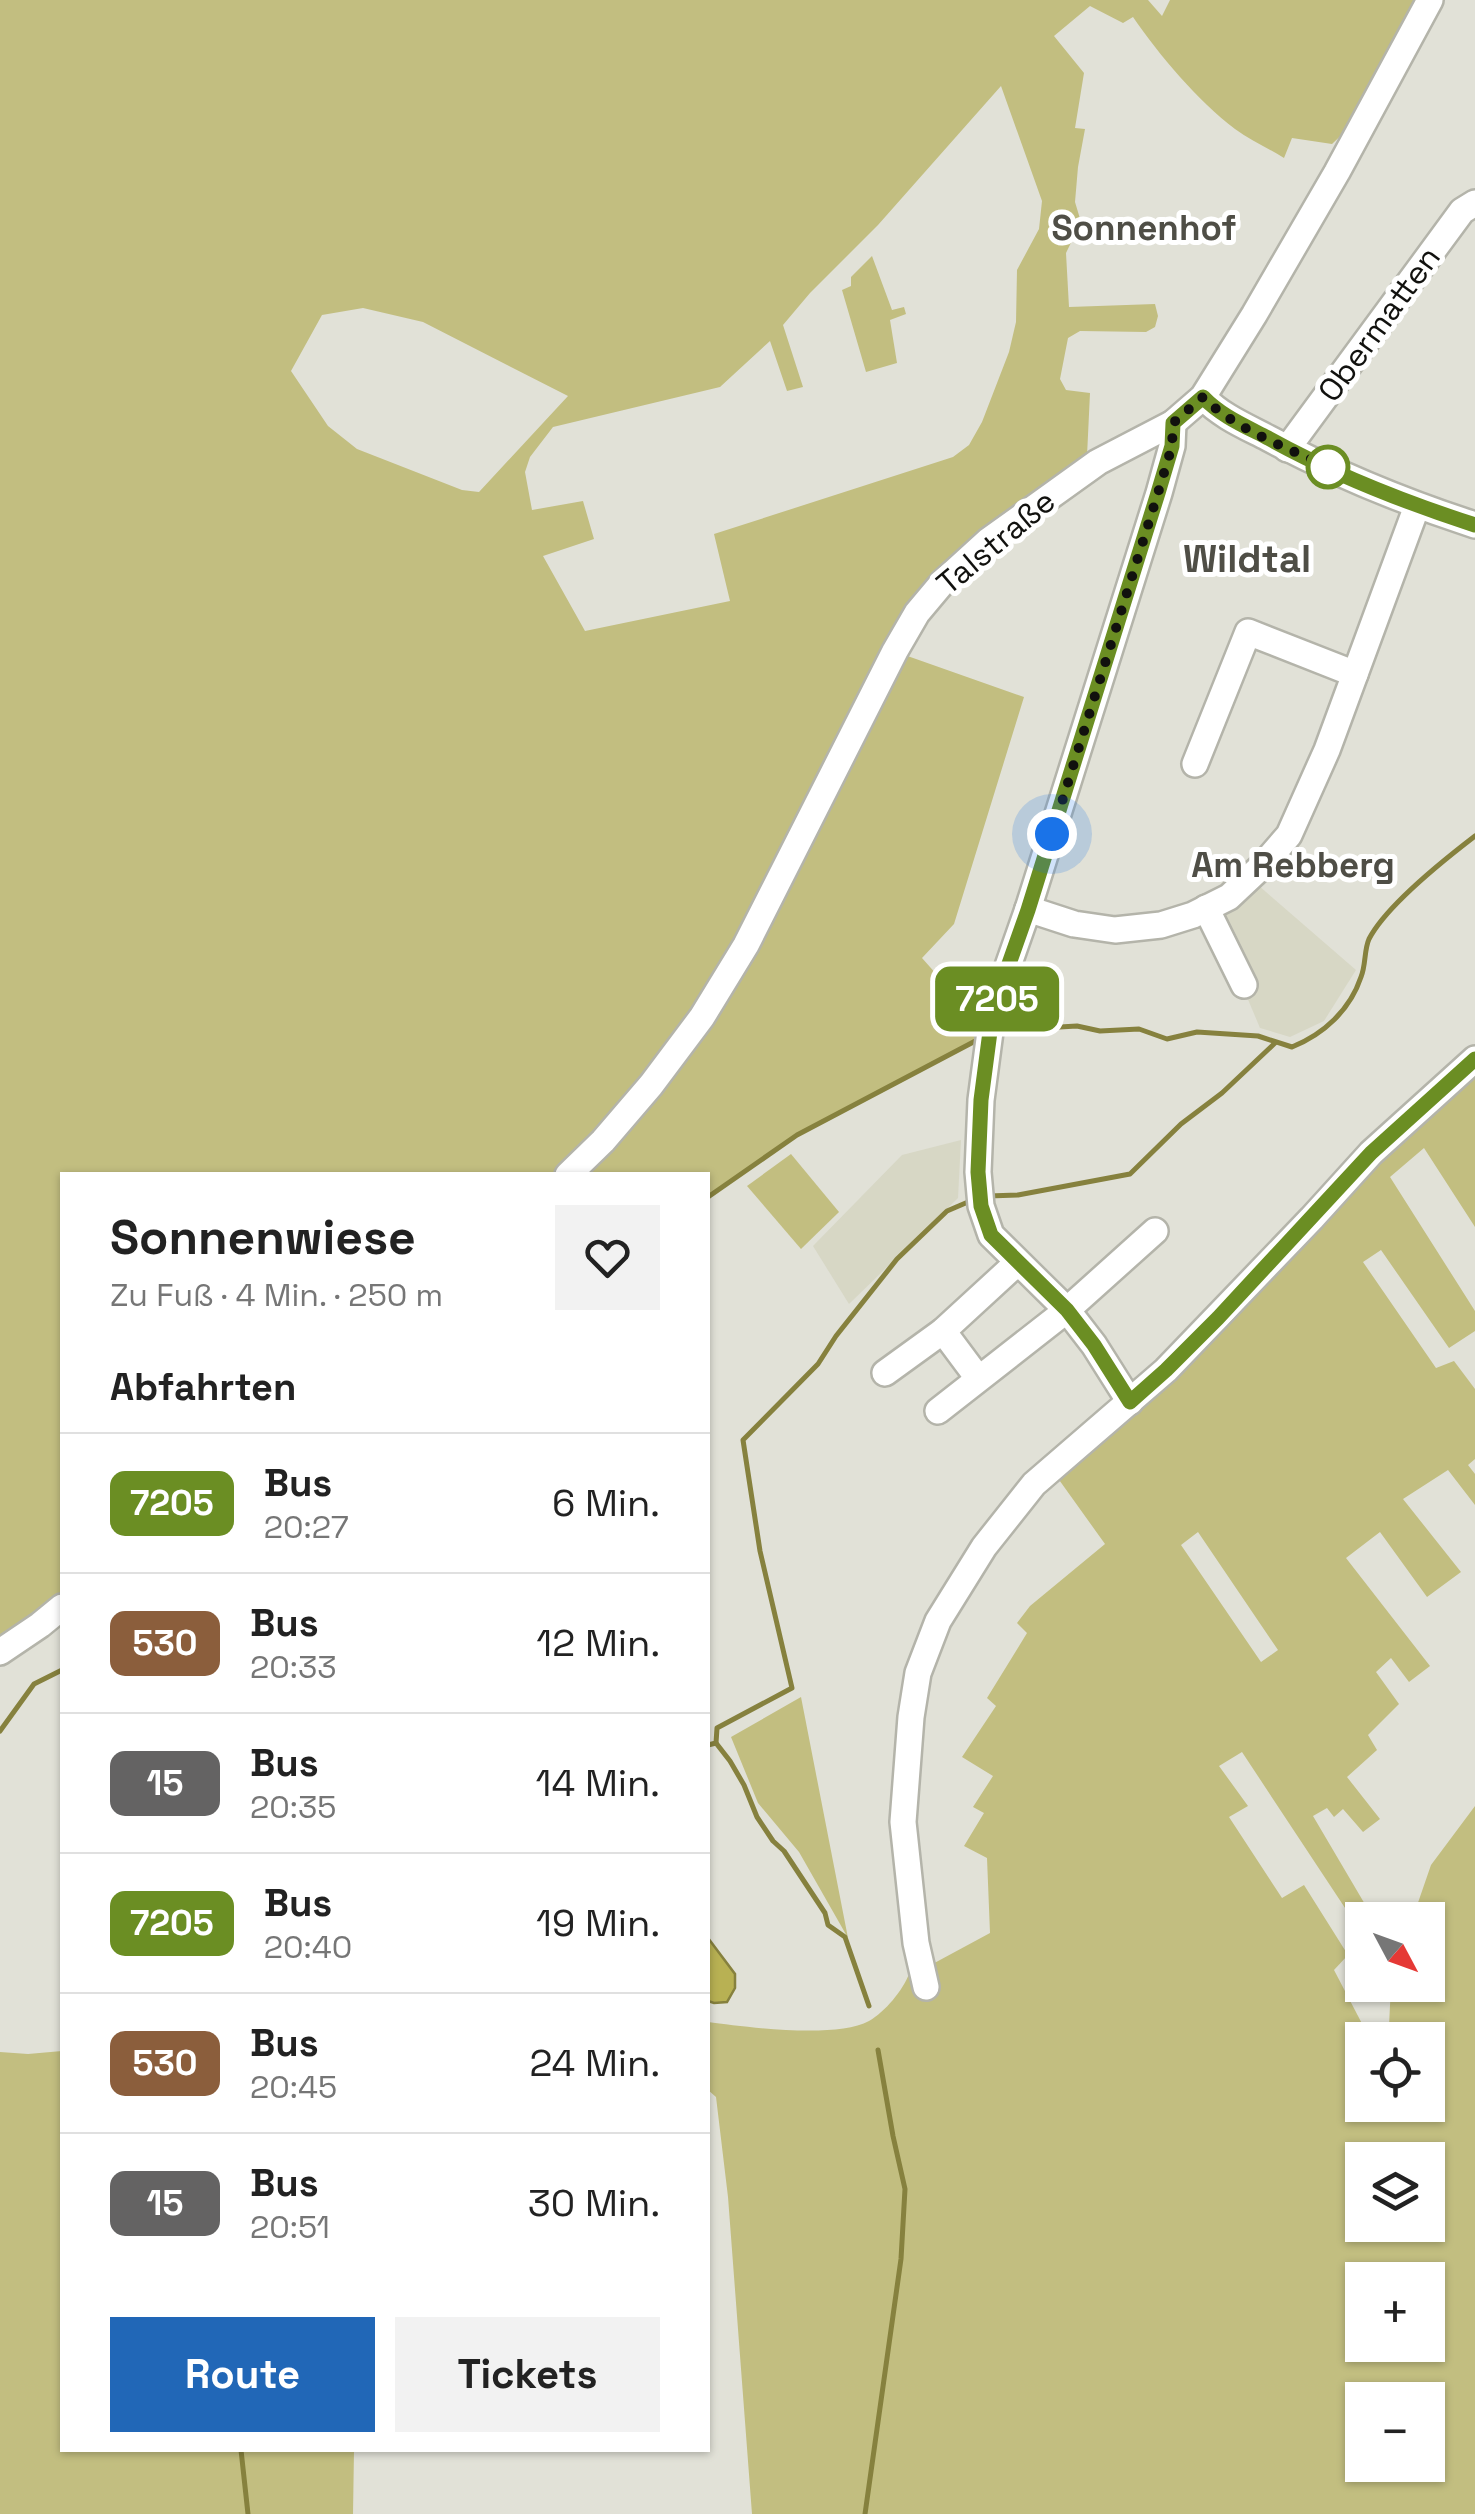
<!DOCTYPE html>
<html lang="de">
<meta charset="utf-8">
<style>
body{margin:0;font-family:"Space Grotesk",sans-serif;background:#f2f2f2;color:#222;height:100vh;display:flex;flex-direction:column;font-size:38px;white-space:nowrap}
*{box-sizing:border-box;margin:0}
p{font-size:32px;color:#767676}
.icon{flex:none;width:55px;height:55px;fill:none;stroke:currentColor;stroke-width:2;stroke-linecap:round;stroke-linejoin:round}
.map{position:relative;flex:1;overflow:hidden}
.side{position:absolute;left:60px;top:1172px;width:650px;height:1280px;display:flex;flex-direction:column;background:#fff;border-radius:0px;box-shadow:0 2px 8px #0004}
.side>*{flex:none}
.badge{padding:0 20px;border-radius:15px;font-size:35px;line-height:65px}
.needle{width:65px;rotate:131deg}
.fabs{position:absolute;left:1345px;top:1902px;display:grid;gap:20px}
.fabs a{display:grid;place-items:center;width:100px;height:100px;border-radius:0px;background:#fff;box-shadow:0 2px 8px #0004;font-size:50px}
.you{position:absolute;width:50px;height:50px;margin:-25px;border:8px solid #fff;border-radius:50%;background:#1a73e8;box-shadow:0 0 0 15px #1a73e833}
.map>.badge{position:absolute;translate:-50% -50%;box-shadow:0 0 0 5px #fff}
h2{padding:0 50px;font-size:38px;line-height:90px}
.round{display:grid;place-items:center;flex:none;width:105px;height:105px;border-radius:0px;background:#f2f2f2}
.head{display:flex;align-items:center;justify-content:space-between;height:170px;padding:0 50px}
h1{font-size:48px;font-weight:800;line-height:75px}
.primary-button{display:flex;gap:20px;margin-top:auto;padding:20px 50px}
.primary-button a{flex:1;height:115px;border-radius:0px;background:#2167b7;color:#fff;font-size:40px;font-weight:800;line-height:115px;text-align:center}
.primary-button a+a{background:#f2f2f2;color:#222}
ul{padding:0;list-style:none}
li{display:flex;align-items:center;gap:30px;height:140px;padding:0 50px;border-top:2px solid #e0e0e0}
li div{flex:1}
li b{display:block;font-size:38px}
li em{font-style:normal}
li .badge{min-width:110px;font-weight:700;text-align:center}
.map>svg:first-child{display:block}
</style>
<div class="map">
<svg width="1475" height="2514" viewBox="0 0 1475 2514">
<rect width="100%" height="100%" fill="#e1e1d7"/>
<g fill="#d7d7c5">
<path d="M1258,885L1356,970L1324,1021L1290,1037L1260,1028L1212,914Z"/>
<path d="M961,1140L958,1198L849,1304L813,1246L902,1155Z"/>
</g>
<g fill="#c2be80" fill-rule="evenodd">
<path d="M0,0H1148L1162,16L1170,0H1416L1350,127L1332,144L1292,138L1284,158C1268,148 1250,140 1235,129C1198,101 1159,55 1133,17L1123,23L1090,6L1054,36L1084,73L1075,128L1085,129L1078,167L1075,202L1081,222L1066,253L1069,307L1155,304L1158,316L1155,327L1146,332L1080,331L1068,338L1060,379L1066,390L1090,393L1087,456L1010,510L952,555L925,584L899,653L1024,697L954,924L922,958L938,976L932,997L983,1010L977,1039L797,1135L708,1197V1175H62V1595L0,1644ZM1001,86L1042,201L1039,229L1017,270L1016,322L1009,352L982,422L969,445L953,457L714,534L730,601L585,631L543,556L594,539L583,501L532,510L525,472L530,457L553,427L720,387L770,341L787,391L803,387L783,325L810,293L878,225ZM363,308L423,322L568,396L479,492L462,490L357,449L328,426L291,371L322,315Z"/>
<path d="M872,256L892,310L904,307L906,314L890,320L897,363L866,372L842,290L851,286V277Z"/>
<path d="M1475,1069V1227L1424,1148L1390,1177L1475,1311V1331L1449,1348L1381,1250L1363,1262L1436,1368L1454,1361L1475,1389V1459L1468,1465L1475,1474V1505L1448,1470L1403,1499L1461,1572L1427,1597L1380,1532L1346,1558L1430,1666L1409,1682L1391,1658L1376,1672L1399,1704L1368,1735L1377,1750L1347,1777L1380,1819L1363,1832L1343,1809L1334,1817L1327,1808L1313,1816L1366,1906L1351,1917L1242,1752L1219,1766L1248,1806L1229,1817L1282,1898L1304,1885L1348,1955L1334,1970L1369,2037L1389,2026L1391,1985H1428V1920H1412L1431,1865L1475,1806V2514H752L728,2197L716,2097L708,2090V2022C746,2027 836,2039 869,2021C885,2012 903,1990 909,1974C913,1964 914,1953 916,1943L927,1967L990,1933L987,1858L964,1846L984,1813L973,1807L993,1776L962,1757L996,1706L987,1698L1027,1633L1017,1623L1030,1606L1105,1544L1052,1470L1293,1236ZM1198,1532L1278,1650L1261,1662L1181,1545ZM1362,2040H1428V2105H1362ZM1362,2160H1428V2225H1362ZM1362,2280H1428V2345H1362ZM1362,2400H1428V2465H1362Z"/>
<path d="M791,1154L839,1212L801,1249L747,1186Z"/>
<path d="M801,1697L848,1938L799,1852L758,1803L731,1737Z"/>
<path d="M62,2051V2450H354L353,2514H0V2052L28,2054Z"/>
</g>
<path fill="#b8b153" stroke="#86813e" stroke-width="2.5" d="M708,1938L735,1974V1988L727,2002L714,2003L708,2001Z"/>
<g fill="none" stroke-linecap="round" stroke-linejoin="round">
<g stroke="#86813e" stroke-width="5">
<path d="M996,1033L1007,1030L1077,1026L1100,1031L1139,1029L1167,1039L1197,1032L1258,1036L1292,1047C1324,1034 1350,1010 1361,977C1366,965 1364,950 1369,939C1386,906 1445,859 1475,836"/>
<path d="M988,1196L1018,1195L1130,1174L1181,1124L1222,1093L1275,1043"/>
<path d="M708,1197L797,1135L981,1038"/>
<path d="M0,1731L34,1684L62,1670"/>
<path d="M716,1743L730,1761L744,1785L757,1817L773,1841L784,1851L825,1913L828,1925L845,1937L869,2006"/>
<path d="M708,1745L716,1743L717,1728L792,1688L760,1551L743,1440L818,1364L836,1336L897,1259L947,1211L968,1202"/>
<path d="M241,2450L248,2514"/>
<path d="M865,2514L901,2259L905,2189L893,2136L878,2050"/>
</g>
<defs>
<g id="minor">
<path d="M1203,397C1221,416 1245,426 1268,438C1334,473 1404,502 1475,525"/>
<path d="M1287,449L1462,211L1475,203"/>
<path d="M1195,764L1248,632L1355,674"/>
<path d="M1206,908L1244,985"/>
<path d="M1028,909L1074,924L1115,930L1161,925L1193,915L1229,897L1263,865L1289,835L1327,750L1417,506"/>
<path d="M568,1175L603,1141L651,1085L702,1017L746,945L895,651L917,613L943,582L988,541L1098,462L1173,423L1203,397L1254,315L1337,172L1430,0"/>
<path d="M943,1331L978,1378"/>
<path d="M885,1373L943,1331L1017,1263"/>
<path d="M1130,1402L1094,1345L1067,1310L991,1235L981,1206L978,1172L981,1100L993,1009L1028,909L1159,493L1172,446L1173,423"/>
<path d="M938,1411L1067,1310L1155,1231"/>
<path d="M0,1652L40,1625L62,1607"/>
<path d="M926,1987L916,1943L903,1822L911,1717L918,1673L938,1621L984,1547L1034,1484L1166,1370L1312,1218L1371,1153L1475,1059"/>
</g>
</defs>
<use href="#minor" stroke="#b4b4aa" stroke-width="30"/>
<use href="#minor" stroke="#fff" stroke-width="25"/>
</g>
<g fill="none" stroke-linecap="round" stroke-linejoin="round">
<defs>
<path id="line" d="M1475,525C1404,502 1333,474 1268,438C1245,426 1221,416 1203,397L1173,423L1172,446L1158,493L1028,910L993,1009L981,1100L978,1172L981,1206L991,1235L1067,1310L1094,1345L1130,1402L1166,1370L1218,1318L1371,1153L1475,1059"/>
</defs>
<use href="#line" stroke="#fff" stroke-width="22"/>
<use href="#line" stroke="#6b8e23" stroke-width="15"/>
<path stroke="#11110e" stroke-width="10" stroke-dasharray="0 18" d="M1052,834L1158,493L1172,446L1173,423L1203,397C1234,429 1288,448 1328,467"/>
</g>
<circle fill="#fff" stroke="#6b8e23" stroke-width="5" cx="1328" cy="467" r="20"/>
<g text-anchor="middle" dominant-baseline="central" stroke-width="10" stroke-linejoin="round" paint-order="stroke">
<g font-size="32" fill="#11110e" stroke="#fff">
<text transform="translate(1379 324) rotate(-54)">Obermatten</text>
<text transform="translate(996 542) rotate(-40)">Talstraße</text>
</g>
<g font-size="35" font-weight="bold" fill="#4f4e46" stroke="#fff">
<text x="1144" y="228">Sonnenhof</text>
<text x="1293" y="865">Am Rebberg</text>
</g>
<g font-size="38" font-weight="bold" fill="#4f4e46" stroke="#fff">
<text x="1247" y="559">Wildtal</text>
</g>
</g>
</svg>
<div class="fabs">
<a><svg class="needle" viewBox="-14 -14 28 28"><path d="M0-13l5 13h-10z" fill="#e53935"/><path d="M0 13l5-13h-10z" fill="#767676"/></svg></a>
<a><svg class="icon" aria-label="locate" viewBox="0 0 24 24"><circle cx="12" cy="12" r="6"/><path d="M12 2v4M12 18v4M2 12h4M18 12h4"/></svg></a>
<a><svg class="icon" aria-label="layers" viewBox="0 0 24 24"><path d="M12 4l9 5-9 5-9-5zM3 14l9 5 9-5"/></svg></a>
<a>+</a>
<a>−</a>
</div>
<div class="you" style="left:1052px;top:834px"></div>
<b class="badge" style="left:997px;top:999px;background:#6b8e23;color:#fff">7205</b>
<section class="side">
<div class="head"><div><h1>Sonnenwiese</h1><p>Zu Fuß · 4 Min. · 250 m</p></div><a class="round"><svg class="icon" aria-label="heart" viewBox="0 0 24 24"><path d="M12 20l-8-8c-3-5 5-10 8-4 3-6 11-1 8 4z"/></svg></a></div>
<h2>Abfahrten</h2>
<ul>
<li><span class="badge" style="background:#6b8e23;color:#fff">7205</span><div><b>Bus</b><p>20:27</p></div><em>6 Min.</em></li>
<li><span class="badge" style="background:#8b5e3c;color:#fff">530</span><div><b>Bus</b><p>20:33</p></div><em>12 Min.</em></li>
<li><span class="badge" style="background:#646363;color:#fff">15</span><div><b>Bus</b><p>20:35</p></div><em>14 Min.</em></li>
<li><span class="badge" style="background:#6b8e23;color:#fff">7205</span><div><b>Bus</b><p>20:40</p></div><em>19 Min.</em></li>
<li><span class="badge" style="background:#8b5e3c;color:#fff">530</span><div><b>Bus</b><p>20:45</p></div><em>24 Min.</em></li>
<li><span class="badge" style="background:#646363;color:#fff">15</span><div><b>Bus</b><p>20:51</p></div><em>30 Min.</em></li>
</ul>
<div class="primary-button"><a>Route</a><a>Tickets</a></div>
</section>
</div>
